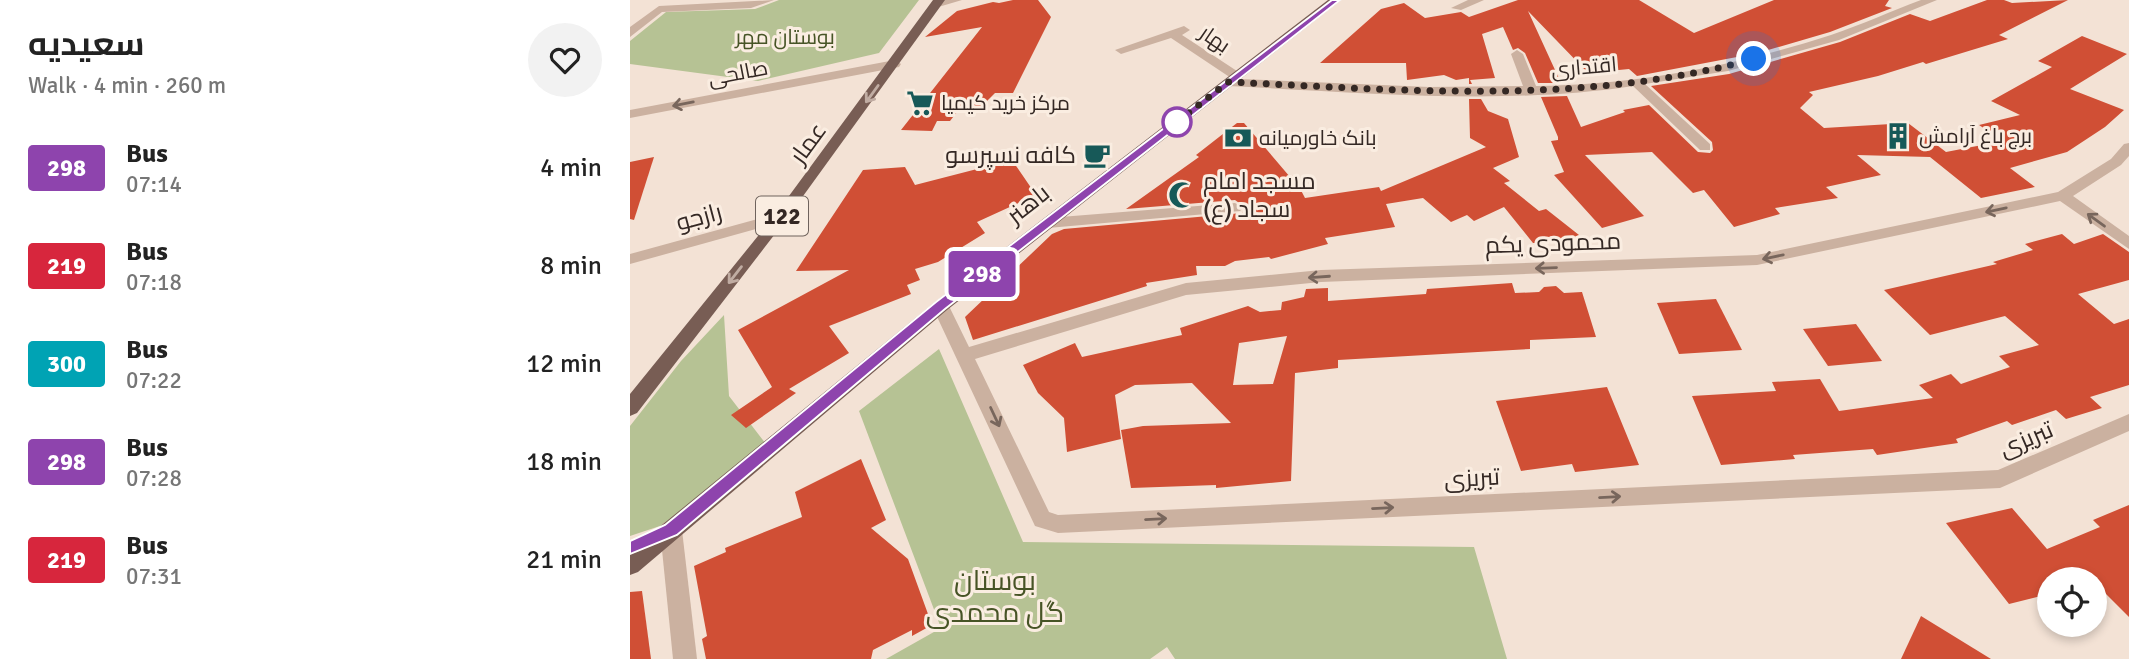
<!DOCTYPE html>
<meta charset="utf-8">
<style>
body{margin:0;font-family:Signika,Cairo,sans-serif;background:#f2f2f2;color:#222;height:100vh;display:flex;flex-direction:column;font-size:26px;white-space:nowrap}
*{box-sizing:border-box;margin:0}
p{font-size:23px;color:#767676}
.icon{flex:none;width:38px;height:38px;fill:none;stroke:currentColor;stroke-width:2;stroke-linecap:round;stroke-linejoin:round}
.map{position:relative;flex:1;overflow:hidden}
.drawer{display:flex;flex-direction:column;background:#fff;width:630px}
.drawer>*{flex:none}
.badge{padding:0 14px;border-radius:5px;font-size:24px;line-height:46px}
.controls{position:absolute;left:1407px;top:567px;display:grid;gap:14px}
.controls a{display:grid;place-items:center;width:70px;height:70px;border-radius:50%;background:#fff;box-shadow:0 4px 10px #0003;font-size:35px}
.you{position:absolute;width:35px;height:35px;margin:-18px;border:5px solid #fff;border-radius:50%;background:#1a73e8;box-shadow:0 0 0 10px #1a73e833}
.map>.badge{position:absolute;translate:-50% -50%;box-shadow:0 0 0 4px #fff}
.round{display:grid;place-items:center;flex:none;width:74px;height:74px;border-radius:37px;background:#f2f2f2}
.summary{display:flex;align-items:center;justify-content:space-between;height:119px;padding:0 28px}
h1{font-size:33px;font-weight:700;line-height:52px}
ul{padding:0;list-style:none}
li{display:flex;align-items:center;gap:21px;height:98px;padding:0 28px}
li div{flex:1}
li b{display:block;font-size:26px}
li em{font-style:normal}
li .badge{min-width:77px;font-weight:700;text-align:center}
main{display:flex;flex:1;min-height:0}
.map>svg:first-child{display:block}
</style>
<main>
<section class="drawer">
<div class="summary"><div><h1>سعیدیه</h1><p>Walk · 4 min · 260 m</p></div><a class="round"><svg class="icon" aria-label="heart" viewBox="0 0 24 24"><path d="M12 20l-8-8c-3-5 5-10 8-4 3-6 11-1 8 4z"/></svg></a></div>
<ul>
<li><span class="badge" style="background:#8e44ad;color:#fff">298</span><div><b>Bus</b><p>07:14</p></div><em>4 min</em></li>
<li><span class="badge" style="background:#d7263d;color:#fff">219</span><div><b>Bus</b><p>07:18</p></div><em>8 min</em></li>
<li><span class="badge" style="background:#00a3b4;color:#fff">300</span><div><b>Bus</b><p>07:22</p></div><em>12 min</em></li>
<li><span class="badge" style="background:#8e44ad;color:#fff">298</span><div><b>Bus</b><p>07:28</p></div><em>18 min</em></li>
<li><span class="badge" style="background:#d7263d;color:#fff">219</span><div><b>Bus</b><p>07:31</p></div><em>21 min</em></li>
</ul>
</section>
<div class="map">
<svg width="1499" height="659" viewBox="0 0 1499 659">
<rect width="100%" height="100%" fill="#f3e2d5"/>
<g fill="#b6c294">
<path d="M149,0H289L249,53L128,81L0,64V41L36,12L125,9Z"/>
<path d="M94,315L99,396L136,444L36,524L0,536V426L51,361Z"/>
<path d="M309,349L393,542L844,547L877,659H545L537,647L520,659H256L311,628L229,411Z"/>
</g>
<g fill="#d04f35" fill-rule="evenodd">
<path d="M383,0H408L421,17L383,93H365L349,109L327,112L320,121H307L302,131L271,130L352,27L295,37L327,11L363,2L369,3Z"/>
<path d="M888,0H1009L1064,33L1144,0H1259L1255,6L1262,8L1200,32L1128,53L1007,76L999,69L958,73L898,11L931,83H908L895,53L888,48L883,50L873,27L852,34L865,78L840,80L842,84H839V78L826,80L814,75L777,80L776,63H690L751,9L774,3L795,18L831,12L839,17Z"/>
<path d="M1357,0H1374L1382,3L1438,0L1369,35L1378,39L1296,64L1293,62L1248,76L1179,92L1183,95L1170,108L1194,128L1278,123L1316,152L1373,141L1349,125L1390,115L1361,101L1422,67L1408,61L1452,36L1497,54L1440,89L1494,110L1475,127L1437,152L1380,168L1405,187L1351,198L1300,157L1227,155L1251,175L1196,187L1208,198L1145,208L1150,214L1104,227L1074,190L1063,193L1022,152L955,155L1014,216L972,228L924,175L934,172L921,141L928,140V137L911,97L937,96L951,127L995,112L993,110L1019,105L1068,152L1080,153L1083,150L1082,142L1021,86L1099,74L1210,42L1280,14L1300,21Z"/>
<path d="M839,99H851L858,111L878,119L889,157L863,168L880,181L874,183L909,211L916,209L949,235L928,243H903L874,207L844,221L837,215L821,222L793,198L756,204L765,227L695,238L698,244L641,259L639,257L605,261L595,266H566L567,275L516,283L517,286L343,340L335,317L422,234L434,229L612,213L616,208L605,200L496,209L569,157L566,155L607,123H614L660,177L663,175L675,198L749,187L751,191L856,147L840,138Z"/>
<path d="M24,157L4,220L0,219V162Z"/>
<path d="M382,160L406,195L347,222L355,233L308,262L285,269L290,280L277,285L281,294L199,326L219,353L159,389L166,393L116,428L101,415L142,387L108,330L219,270L166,271L233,170L275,167L285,185Z"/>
<path d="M1432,234L1444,244L1473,234L1499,252V280L1448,294L1484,324L1499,319V385L1460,397L1472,408L1436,419L1426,410L1382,425L1377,421L1326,439L1328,443L1247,455L1243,449L1163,455L1165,459L1091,465L1062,396L1146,391L1142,382L1190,379L1209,411L1303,398L1289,385L1321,374L1331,384L1380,367L1369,356L1409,345L1375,316L1300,335L1254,290L1367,264L1363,262L1403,250L1395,244Z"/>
<path d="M882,283L885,293L909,292L914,287L926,286L934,293L952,292L966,337L900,340V349L708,360V368L665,373L661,481L586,488V485L501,488L491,430L513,426L601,423L562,383L505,385L485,395L491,439L437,452L434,418L408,393L393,365L445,343L452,357L552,335L550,328L618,306L630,312L651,310L652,302L674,297L676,289L698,288V301L796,294L797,289ZM657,336L643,384L603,385L609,343Z"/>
<path d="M1086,299L1112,350L1049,354L1027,303Z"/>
<path d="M1226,324L1252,361L1198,366L1173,329Z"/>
<path d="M977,387L1009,465L945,472L942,464L891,471L866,401Z"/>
<path d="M231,459L256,520L241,528L278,559L302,625L282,636V630L243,650L241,659H76L72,639L77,636L64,566L96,552L95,548L172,517L165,492Z"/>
<path d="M1499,505V617L1465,583V579H1419V594L1379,604L1316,523L1382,508L1417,549L1470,527L1463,520Z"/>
<path d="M12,591L21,659H0V592Z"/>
<path d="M1291,616L1361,659H1271Z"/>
</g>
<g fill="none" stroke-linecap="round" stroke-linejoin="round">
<g fill="#cbb1a0" fill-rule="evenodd">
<path d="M144,0L121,8L32,12L0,37V27L29,6Z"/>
<path d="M312,0H332L305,8L299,5Z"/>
<path d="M838,0H854L831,10L821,8Z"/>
<path d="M1291,0H1307L1209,40L1098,71L1015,84L1080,144V150H1070L1003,86C874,106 728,92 598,86L592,82L601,78L541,38L491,54L485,50L554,26L560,30L552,35L610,73V79L799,87L893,86L881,54L887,50L893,54L906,86C1005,85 1106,66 1201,35C1231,25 1261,11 1291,0Z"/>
<path d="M265,60L271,64L269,67L0,118V110Z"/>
<path d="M1499,143V156L1491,165L1443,196L1499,236V249L1430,201L1127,265L691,282L556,295L345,359L419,512L428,515L1368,470L1499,414V431L1370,488L428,533L405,526L302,306L305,302H317L339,347L556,283L691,270L1127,255L1428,192L1481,159L1494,144Z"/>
<path d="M605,203L613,208L610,211L418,228L410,223L418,218Z"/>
<path d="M150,213L155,215L158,218L155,221L0,264V254Z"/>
<path d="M41,520L49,523L52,530L67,659H43L30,530L33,523Z"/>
</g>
<g fill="#785d54" fill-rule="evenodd">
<path d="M303,0H315L155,221L7,413L0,416V394L145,215Z"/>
<path d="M698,0H711L317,310L8,572L0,575V551L305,302Z"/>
</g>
</g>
<defs><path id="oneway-shaft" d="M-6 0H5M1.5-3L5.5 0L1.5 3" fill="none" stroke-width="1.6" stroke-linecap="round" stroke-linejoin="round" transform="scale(1.75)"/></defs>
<g stroke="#c0aca2">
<use href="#oneway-shaft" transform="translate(242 94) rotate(126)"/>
<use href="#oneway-shaft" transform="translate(105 275) rotate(128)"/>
</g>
<g stroke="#78665c">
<use href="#oneway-shaft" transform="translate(53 104) rotate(169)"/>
<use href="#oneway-shaft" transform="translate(1366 210) rotate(168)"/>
<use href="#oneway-shaft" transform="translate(1466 220) rotate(-144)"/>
<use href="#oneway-shaft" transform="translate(1143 257) rotate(168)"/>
<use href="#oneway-shaft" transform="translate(916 268) rotate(178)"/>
<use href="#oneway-shaft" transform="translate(689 277) rotate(176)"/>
<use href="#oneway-shaft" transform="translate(365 417) rotate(65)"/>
<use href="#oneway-shaft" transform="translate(980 497) rotate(-3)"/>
<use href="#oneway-shaft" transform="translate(753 508) rotate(-3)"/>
<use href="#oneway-shaft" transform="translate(526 519) rotate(-3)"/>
</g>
<path fill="#8e44ad" stroke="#fff" stroke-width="2" d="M702,0H710L315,309L47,535L0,554V541L35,525L306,302Z"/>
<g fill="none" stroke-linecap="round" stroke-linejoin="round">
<path stroke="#342824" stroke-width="7" stroke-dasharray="0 12.6" d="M547,122L538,129L598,82C773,90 953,106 1124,59"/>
</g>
<defs>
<symbol id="supermarket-bare" viewBox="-9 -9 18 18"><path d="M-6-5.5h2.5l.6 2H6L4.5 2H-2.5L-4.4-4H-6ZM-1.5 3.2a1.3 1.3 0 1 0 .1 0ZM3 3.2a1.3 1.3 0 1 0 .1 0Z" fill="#175958" stroke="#faede1" stroke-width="2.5" paint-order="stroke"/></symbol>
<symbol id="building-bare" viewBox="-9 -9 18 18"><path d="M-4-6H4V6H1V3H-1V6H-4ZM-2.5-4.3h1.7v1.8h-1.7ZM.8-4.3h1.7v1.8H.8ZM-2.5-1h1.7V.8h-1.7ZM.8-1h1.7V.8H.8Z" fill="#175958" stroke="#faede1" stroke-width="2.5" paint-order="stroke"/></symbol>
<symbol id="bank-bare" viewBox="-9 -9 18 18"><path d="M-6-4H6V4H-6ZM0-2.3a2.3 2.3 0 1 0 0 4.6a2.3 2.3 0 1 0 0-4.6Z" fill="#175958" stroke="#faede1" stroke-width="2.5" paint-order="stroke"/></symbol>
<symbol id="cafe-bare" viewBox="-9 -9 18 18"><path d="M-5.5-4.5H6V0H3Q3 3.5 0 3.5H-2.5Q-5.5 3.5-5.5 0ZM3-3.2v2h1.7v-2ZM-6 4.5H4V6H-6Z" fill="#175958" stroke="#faede1" stroke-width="2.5" paint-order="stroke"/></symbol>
<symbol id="mosque-bare" viewBox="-9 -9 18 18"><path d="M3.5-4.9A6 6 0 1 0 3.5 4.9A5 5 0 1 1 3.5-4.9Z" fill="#175958" stroke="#faede1" stroke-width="2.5" paint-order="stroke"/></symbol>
</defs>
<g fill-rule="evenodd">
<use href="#supermarket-bare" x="271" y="84" width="38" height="38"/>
<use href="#building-bare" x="1249" y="117" width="38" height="38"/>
<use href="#bank-bare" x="589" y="119" width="38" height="38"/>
<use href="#cafe-bare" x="448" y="136" width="38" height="38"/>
<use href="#mosque-bare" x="533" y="176" width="38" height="38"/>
</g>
<circle fill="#fff" stroke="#8e44ad" stroke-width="3.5" cx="547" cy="122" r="14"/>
<g text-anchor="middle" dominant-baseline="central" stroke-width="6" stroke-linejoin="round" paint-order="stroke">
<g font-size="21" fill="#475426" stroke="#faede1">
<text x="155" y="37">بوستان مهر</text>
</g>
<g font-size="21" fill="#342824" stroke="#faede1">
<text transform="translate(585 39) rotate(34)">بهار</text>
<text transform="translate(954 67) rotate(-5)">اقتداری</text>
<text transform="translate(108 73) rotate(-11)">صالحی</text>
</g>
<g font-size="21" fill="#342824" stroke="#faede1" text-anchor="start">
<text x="311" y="103">مرکز خرید کیمیا</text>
<text x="1289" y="136">برج باغ آرامش</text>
<text x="629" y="138">بانک خاورمیانه</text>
</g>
<rect fill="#faede1" stroke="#6f635d" stroke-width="2" x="126" y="196.5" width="52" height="39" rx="5"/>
<g font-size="23" font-weight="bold" fill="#342824">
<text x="152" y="216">122</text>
</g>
<g font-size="24" fill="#342824" stroke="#faede1">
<text transform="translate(178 143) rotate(-54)">عمار</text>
<text transform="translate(398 204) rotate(-38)">باهنر</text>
<text transform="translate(69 217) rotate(-15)">رازجو</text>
<text transform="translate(923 243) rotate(-2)">محمودی یکم</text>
<text transform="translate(1396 439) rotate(-23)">تبریزی</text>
<text transform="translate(842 478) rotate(-3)">تبریزی</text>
</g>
<g font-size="24" fill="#342824" stroke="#faede1" text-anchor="end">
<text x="446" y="155">کافه نسپرسو</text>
<text x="573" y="181" text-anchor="start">مسجد امام<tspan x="573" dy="28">سجاد (ع)</tspan></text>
</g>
<g font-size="28" fill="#475426" stroke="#faede1">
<text x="365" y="581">بوستان<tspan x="365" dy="32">گل محمدی</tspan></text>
</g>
</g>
</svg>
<div class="controls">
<a><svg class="icon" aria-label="locate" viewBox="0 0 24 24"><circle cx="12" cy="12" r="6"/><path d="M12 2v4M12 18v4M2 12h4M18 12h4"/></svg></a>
</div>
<div class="you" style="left:1124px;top:59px"></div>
<b class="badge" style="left:352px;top:274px;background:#8e44ad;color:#fff">298</b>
</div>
</main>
